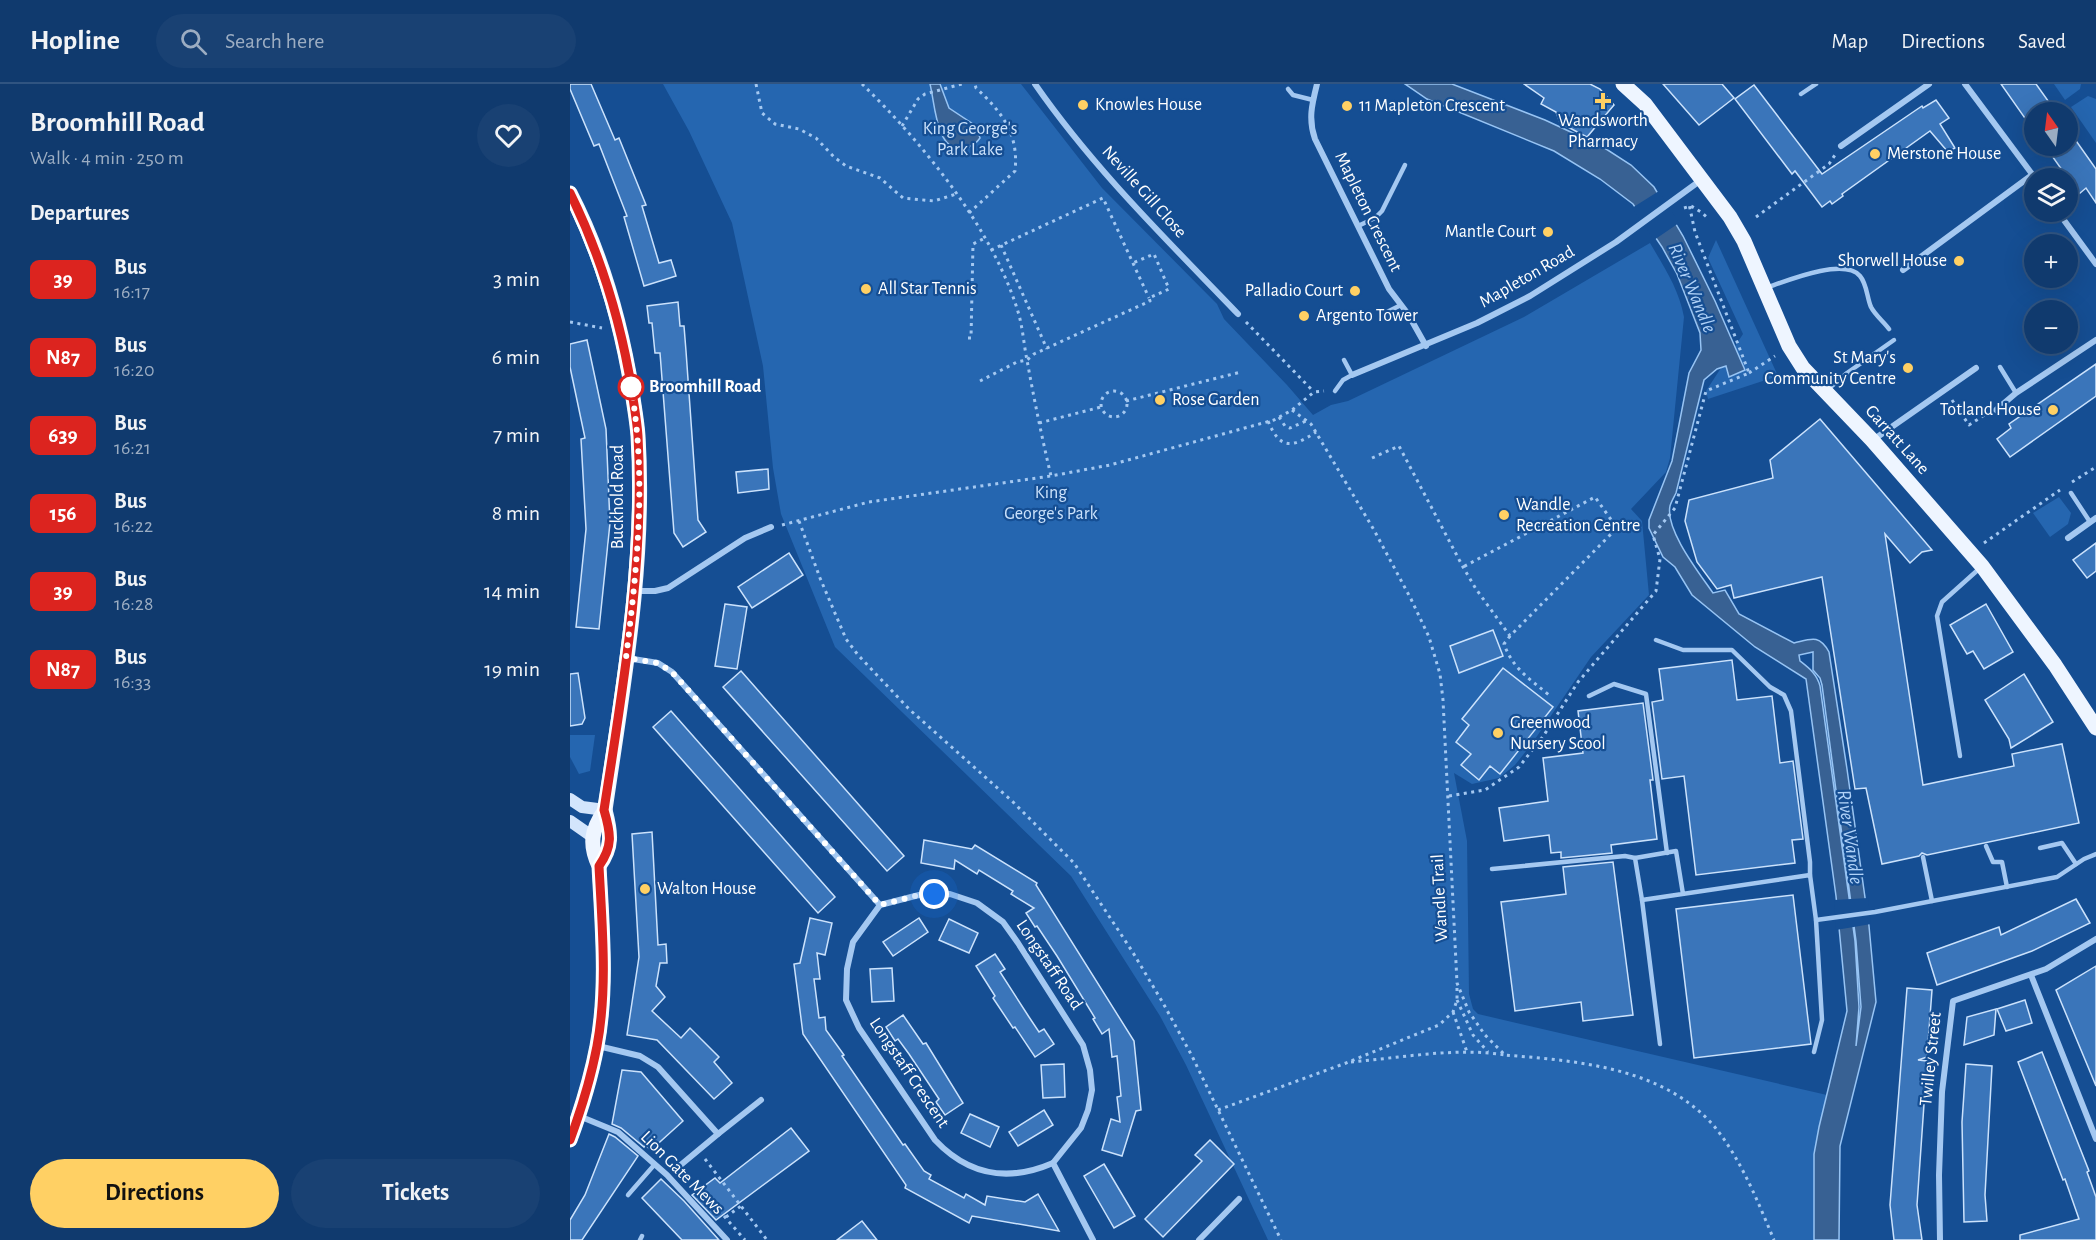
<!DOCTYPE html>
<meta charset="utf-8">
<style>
body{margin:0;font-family:"Alegreya Sans",sans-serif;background:#194173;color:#f1f3f6;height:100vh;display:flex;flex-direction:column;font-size:22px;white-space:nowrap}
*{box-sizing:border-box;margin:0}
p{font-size:20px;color:#9cadc2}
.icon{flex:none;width:33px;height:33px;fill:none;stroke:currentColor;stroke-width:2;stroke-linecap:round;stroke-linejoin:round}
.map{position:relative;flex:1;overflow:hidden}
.drawer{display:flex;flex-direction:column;background:#103a6e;width:570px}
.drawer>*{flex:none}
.badge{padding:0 12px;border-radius:9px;font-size:21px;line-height:39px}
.needle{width:39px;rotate:346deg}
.tools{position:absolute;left:1454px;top:18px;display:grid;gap:12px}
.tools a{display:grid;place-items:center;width:54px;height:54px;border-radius:50%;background:#103a6e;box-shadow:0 6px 24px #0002,0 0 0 2px #305481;font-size:30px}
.you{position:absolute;width:30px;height:30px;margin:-15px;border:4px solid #fff;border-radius:50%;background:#1a73e8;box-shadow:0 0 0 9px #1a73e833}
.map>.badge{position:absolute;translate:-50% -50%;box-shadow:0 0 0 3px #fff}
h2{padding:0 30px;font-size:22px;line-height:54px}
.round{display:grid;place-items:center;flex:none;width:63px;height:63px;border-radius:32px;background:#194173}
.head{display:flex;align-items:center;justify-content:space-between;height:102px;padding:0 30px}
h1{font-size:28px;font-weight:700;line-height:45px}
.cta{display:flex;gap:12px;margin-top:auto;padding:12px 30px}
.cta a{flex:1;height:69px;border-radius:36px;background:#ffd064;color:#111;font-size:24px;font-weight:700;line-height:69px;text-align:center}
.cta a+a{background:#194173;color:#f1f3f6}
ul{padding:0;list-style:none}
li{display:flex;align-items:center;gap:18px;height:78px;padding:0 30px}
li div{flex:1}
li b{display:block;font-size:22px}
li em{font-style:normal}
li .badge{min-width:66px;font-weight:700;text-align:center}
header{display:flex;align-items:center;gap:36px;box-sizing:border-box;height:84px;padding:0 30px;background:#103a6e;border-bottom:2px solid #305481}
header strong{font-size:28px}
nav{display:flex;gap:33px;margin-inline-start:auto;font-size:21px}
.search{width:420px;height:54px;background:#194173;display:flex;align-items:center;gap:15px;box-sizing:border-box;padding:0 21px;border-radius:33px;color:#9cadc2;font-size:22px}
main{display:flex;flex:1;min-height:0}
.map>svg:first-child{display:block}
</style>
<header>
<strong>Hopline</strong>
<div class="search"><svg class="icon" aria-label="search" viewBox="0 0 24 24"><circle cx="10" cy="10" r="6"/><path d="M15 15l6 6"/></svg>Search here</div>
<nav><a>Map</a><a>Directions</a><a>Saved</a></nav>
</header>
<main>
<section class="drawer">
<div class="head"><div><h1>Broomhill Road</h1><p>Walk · 4 min · 250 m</p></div><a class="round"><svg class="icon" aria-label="heart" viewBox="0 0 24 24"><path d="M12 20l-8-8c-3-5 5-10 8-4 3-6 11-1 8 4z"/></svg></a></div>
<h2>Departures</h2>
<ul>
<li><span class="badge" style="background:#dc241f;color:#fff">39</span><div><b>Bus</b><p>16:17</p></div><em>3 min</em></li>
<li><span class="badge" style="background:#dc241f;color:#fff">N87</span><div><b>Bus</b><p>16:20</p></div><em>6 min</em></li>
<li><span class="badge" style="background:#dc241f;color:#fff">639</span><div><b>Bus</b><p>16:21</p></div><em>7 min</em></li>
<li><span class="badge" style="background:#dc241f;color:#fff">156</span><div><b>Bus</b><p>16:22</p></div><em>8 min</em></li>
<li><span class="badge" style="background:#dc241f;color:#fff">39</span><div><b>Bus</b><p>16:28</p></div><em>14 min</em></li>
<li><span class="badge" style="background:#dc241f;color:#fff">N87</span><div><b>Bus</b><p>16:33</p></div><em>19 min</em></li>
</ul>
<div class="cta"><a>Directions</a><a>Tickets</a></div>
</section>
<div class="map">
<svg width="1526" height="1156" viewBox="0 0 1526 1156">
<rect width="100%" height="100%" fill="#154e93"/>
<g fill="#2566b0">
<path d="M93,0H451L532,104L647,220L654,235L717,301L743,331L761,321L778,317L954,233L1080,159C1094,183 1109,205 1114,233L1100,374L1096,388L1061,425L1072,437L1079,511L1021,573L961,661L945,681L929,694L902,700L884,689L897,757L899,910L903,925L908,930L1257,1011L1244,1070V1156H698L616,981L590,932L501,792L265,563L211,430L203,384L193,282L162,139L119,47Z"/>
<path d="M1484,0H1511L1510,5L1495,16Z"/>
<path d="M1518,12L1526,15V59L1501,23Z"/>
<path d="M1146,156L1208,292L1138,315L1136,307L1173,250L1138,174Z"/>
<path d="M1489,413L1501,429L1498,440L1480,453L1463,429Z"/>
<path d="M0,651H25L20,687L9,690L0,673Z"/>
</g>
<g fill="#386193" stroke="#97c4f4" stroke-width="1.5" fill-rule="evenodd">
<path d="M360,0H370L379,24L406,42L410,54C406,60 401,63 394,64C366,70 365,19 360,0Z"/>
<path d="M835,0H882L975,36L1033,63L1061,81L1084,103L1113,152L1145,217L1175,286L1159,293L1156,282L1147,285L1134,296L1106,409C1104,413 1101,418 1100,422C1095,446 1130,490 1143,509L1155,506L1169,530L1224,559C1241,555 1249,550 1259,568L1277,685L1299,842L1306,918L1270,1062L1269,1156H1244V1070L1249,1043L1277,927L1266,812L1236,595L1185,563L1122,511L1105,483L1093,473L1079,444V436L1102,377L1119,289L1131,266L1130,249L1107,190L1092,163L1063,120L1030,95L984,67L857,15ZM1243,568V586L1250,594L1252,601L1286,857L1291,923L1286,962L1289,923L1285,857L1250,602C1247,590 1239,584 1230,577L1229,571Z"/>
</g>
<g fill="#154e93">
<path d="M1089,107L1109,139L1084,156L1062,124Z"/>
<path d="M1298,814L1301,840L1266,846L1264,816Z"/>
</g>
<g fill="#3a75ba" stroke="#cbe2fc" stroke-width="1.5">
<path d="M0,0H21L45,56L49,54L76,121L72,122L89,179L101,176L106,192L74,202L54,133L57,132L29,60L24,62L0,5Z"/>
<path d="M954,0H1020L1030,5L1044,21L1017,53L990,39L986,28L971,20L974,14Z"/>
<path d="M1093,0H1152L1164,14L1129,41Z"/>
<path d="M1431,0H1466L1486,28H1464V47Z"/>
<path d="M1184,1L1252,90L1352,22L1353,24L1366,16L1379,34L1370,40L1385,64L1378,68L1360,47L1272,110L1273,112L1262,120L1260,117L1252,123L1225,87L1222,90L1165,15Z"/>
<path d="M1497,44L1526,85V119L1516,104L1509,110L1475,62H1497Z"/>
<path d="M108,218L110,242H114L116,267L128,436L136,448L113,463L104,449L90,269H85L82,239H79L77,222Z"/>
<path d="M17,256L36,345L40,439L29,545L6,543L16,445L11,355L15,354L0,283V260Z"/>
<path d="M1526,280V312L1440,373L1427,355L1441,344L1439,340Z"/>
<path d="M1250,335L1362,466L1352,468L1340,479L1315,450L1353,701L1444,682L1442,670L1492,660L1509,739L1357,771L1352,769L1349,772L1312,780L1296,704L1285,705L1252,493L1164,514L1161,501L1147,505L1127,478L1115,437L1119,416L1203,394L1200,376Z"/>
<path d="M198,385L199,405L168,409L166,388Z"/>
<path d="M1526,459V487L1517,494L1503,476Z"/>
<path d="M219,469L233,491L182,524L168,503Z"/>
<path d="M155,520L177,523L167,585L145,582Z"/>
<path d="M1416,520L1443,568L1414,585L1403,567L1397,570L1380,541Z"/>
<path d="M923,546L933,572L889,589L880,562Z"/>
<path d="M1162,576L1167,616L1202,612L1210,679L1223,677L1233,755L1222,756L1225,779L1126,791L1114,692L1092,695L1082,618L1093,616L1089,585Z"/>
<path d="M933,584L983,623L930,690L920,682L909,696L891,681L901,670L886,658L899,641L892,635Z"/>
<path d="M171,587L334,772L317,787L153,603Z"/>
<path d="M8,589L15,634L12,640L0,642V590Z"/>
<path d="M1454,590L1483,638L1441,664L1439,655L1415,616Z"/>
<path d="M1073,619L1083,696H1080L1087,755L1041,761L1042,769L991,774V768L981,769L979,751L934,757L929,724L978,717L973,674L1013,669L1008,627Z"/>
<path d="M101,627L265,813L248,829L83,643Z"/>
<path d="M82,748L88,861L96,860L97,879H90L86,902L95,913L82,927L111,954L120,944L149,973L144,978L162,999L144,1015L87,956L57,951L69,873L62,750Z"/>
<path d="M354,756L402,765L405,761L467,799L466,801L564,957L571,1026L566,1027L552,1072L532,1066L541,1035L550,1038L547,1013L551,1012L547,972L542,973L539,945L532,950L523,935L525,934L487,872L467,842L465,843L456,829L464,824L441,810L443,807L409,786L407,790L385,776L384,785L351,779Z"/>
<path d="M1043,778L1063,931L1013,937L1011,918L945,927L931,818L996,810L993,783Z"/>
<path d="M1223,811L1241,960L1124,974L1106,825Z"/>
<path d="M1506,815L1520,839L1462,867L1367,901L1357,869L1429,843L1431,851Z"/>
<path d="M240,834L262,839L255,871L247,869L250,895H244L249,934L255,933L256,946L274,971L272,972L333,1061L335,1060L354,1087L361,1091L359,1095L394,1114L396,1110L415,1121L417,1112L455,1118L468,1110L489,1147L402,1132L399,1139L335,1104L336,1101L233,950L224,880L230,879Z"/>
<path d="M349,834L358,848L323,872L313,858Z"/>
<path d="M379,835L408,849L399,869L369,856Z"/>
<path d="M425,870L435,885L430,888L459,933L469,948L474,945L484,960L465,973L445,943L443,944L423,914L425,912L406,882Z"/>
<path d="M1526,882V1002L1486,906Z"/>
<path d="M322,884L324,917L302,918L300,885Z"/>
<path d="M1337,904L1362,906L1357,973L1348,976L1357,977L1347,1121L1352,1156H1324L1320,1121Z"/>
<path d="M1455,916L1462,939L1436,947L1427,925Z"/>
<path d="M1426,925L1424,951L1394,961L1397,933Z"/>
<path d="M333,931L353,960L356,959L393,1019L375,1031L366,1018L369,1015L339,970L328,955L325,957L316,943Z"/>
<path d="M1472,968L1519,1087L1517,1088L1526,1113V1156H1450V1151L1509,1135L1495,1095L1493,1096L1448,978Z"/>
<path d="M494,980L495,1013L473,1014L471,981Z"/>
<path d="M1396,980L1422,982L1415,1111L1417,1137L1394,1138L1392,1038Z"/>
<path d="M52,986L71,988L113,1037L81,1066L75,1061L74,1063L51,1044L42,1040Z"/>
<path d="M474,1026L483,1041L448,1062L439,1048Z"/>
<path d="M400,1030L429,1043L420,1063L391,1049Z"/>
<path d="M221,1044L239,1067L146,1136L122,1111L145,1094L150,1099Z"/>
<path d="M39,1050L45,1053L68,1072L12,1156H0V1136L15,1111Z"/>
<path d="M640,1056L664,1080L593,1153L575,1135L632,1077L625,1071Z"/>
<path d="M534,1080L565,1132L544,1144L514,1092Z"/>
<path d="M91,1095L114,1117L149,1156H112L72,1114Z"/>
<path d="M292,1137L307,1156H267Z"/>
</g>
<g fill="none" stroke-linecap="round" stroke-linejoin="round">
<g stroke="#a4c8f1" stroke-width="3" stroke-dasharray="3 4.5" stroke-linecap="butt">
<path d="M186,0L192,29L205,40L229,45L246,54L264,73L276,82L310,94L333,114L364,117L386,110"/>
<path d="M292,0C354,60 425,148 449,231C453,246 454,262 457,276C464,315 472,354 481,392"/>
<path d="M332,42L348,15L355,10L392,0"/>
<path d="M1114,124L1121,122L1131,128L1139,135"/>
<path d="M399,129L445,87C449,50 432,28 406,4L405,0"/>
<path d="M1186,133L1259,80L1265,71"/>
<path d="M431,161L477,265"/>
<path d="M421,166L533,114L579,214"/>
<path d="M0,238L32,244"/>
<path d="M676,238L744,308"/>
<path d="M398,254H401L403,160L415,154"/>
<path d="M1179,289L1205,272"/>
<path d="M410,297L447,278L457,276L464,270L580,217L579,214L599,205L584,170L563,179"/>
<circle cx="544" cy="320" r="13"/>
<path d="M1382,316L1399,341L1416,330"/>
<path d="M556,317L671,288"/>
<path d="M722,326L741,340L804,446L841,515L859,553L870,590L873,616L887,899L899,928L915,951L935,971C1008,977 1092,983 1144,1042C1171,1075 1188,1118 1204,1156"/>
<path d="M709,333L715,342L720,344L736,337"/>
<path d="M698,337C710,366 722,364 746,348"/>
<path d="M469,339L531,323"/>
<path d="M802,374L829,362L893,483L906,505L940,552L1047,444L1025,413L893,483"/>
<path d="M1502,398L1526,383"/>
<path d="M229,437L250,494L276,555L288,571L340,626L442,717L504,779L562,867L593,919L622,972L711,1156"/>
<path d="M212,441L299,418L481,392L540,381L704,336L722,326L744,308L754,307"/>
<path d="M1414,459L1490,406"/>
<path d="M940,552L934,560C943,585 960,595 979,611"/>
<path d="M879,712L915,706L949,683L974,651L1008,598L1086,507L1090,475L1083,451L1105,424L1136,307L1179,289L1125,148L1119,120"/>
<path d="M887,916L903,951L918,968"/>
<path d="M883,928L897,968"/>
<path d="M781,978C829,974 887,963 935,971"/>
<path d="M648,1026L776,979L869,941L883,928L887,916V901"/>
<path d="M135,1075L197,1156"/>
<path d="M154,1132L175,1156"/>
<path d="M156,1133L171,1122"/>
</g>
<g stroke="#a4c8f1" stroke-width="4.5">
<path d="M718,5L723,11L743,16"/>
<path d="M1231,10L1246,0"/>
<path d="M788,142L805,134L812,127L835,81"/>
<path d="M1196,204C1216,197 1274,173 1290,192C1297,200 1297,214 1301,223C1305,231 1314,238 1319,245"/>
<path d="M813,230L831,221"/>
<path d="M1430,283L1446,309"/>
<path d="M1257,306L1277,289L1324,256"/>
<path d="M765,307L773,296L782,291L774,276"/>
<path d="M1501,409L1520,438"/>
<path d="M1086,556L1113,566H1162L1200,603L1214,611L1221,627L1240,778V791"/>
<path d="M1019,612L1044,600L1076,610L1097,769"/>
<path d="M1390,672L1367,532L1372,518L1410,484"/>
<path d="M1416,762L1423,778H1432L1437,803"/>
<path d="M1470,764L1492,759L1506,780"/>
<path d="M1353,773L1362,817"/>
<path d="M922,785L1055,772L1065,774"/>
<path d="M1113,810L1106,767L1065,774L1072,816L1240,791L1246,836L1305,828L1487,793L1514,775L1526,770"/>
<path d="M1072,816L1090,960"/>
<path d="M1244,968L1252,936L1246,836"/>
<path d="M58,1111L85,1080"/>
<path d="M70,1156L72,1152"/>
</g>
<g stroke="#a4c8f1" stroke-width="6">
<path d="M465,0C524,85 597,156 668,230"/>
<path d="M747,0C742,20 738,35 745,55L819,205L838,230L856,262"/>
<path d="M1395,0L1465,94"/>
<path d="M1271,62L1359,0"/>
<path d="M1488,128L1526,180"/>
<path d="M1333,186L1462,91"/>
<path d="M782,291L907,239L960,212L1046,158L1131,96"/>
<path d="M1426,326L1446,309L1526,256"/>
<path d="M1303,356L1406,284"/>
<path d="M1498,454L1526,434"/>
<path d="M65,507H85L98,504L175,454L201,443"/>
<path d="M57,574L88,579L102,588L310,821L349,811L380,810L407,819L433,838L448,859L513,961L520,986L522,1006L518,1026L511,1044L483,1079L523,1156"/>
<path d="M310,821L283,858L277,885L276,916L289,944L365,1056C399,1092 439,1098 483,1079"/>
<path d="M1461,891L1526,1055"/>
<path d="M28,962L70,972L88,983L148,1050L191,1016"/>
<path d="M9,1032L48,1048L97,1091L157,1156"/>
<path d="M107,1084L148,1050"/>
<path d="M629,1156L669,1115"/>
<path d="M1370,1156L1369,1091L1372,1008L1383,917L1476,885L1526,855"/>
</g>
<g stroke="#d3e5fc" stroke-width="12">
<path d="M0,715L12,723L35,726"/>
<path d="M0,737L23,753"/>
</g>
<g stroke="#eef5ff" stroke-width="15">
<path d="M1053,0L1075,20L1160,133L1174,157L1219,262L1233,284L1302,356L1412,482L1485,581L1526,644"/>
<path d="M0,109C32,171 51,239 62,307C64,322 67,337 68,352C76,478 53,603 35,726C41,749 43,763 29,782"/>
<path d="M0,1056C11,1026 21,994 27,962C38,904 32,841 29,782C19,761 21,746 35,726"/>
</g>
</g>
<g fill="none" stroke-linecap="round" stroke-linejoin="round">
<defs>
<path id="line" d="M0,109C31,172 51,238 62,307C64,322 67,337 68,352C75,478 53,603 34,726C41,750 43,762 29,782C32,841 38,904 27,962C21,994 11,1026 0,1056"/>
</defs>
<use href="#line" stroke="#fff" stroke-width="14"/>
<use href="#line" stroke="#dc241f" stroke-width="9"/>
<path stroke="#fff" stroke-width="6" stroke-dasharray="0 10.8" d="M61,303C77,394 67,484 56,574L88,579L102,588L310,821L349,811L364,810"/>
</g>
<g fill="#ffd064" stroke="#154e93" stroke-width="2">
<path d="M1030 8h6v6h6v6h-6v6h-6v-6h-6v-6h6z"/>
<circle cx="513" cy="21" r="6"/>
<circle cx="777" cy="22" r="6"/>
<circle cx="1305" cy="70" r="6"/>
<circle cx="978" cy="148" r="6"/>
<circle cx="1389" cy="177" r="6"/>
<circle cx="296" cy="205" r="6"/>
<circle cx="785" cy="207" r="6"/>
<circle cx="734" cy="232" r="6"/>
<circle cx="1338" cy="284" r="6"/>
<circle cx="590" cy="316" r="6"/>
<circle cx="1483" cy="326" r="6"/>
<circle cx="934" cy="431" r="6"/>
<circle cx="928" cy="649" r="6"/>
<circle cx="75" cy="805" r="6"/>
</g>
<circle fill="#fff" stroke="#dc241f" stroke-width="3" cx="61" cy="303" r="12"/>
<g text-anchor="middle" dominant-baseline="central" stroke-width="4.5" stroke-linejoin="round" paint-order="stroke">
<g font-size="18" fill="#fff" stroke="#154e93" text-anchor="start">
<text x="525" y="21">Knowles House</text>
<text x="789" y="22">11 Mapleton Crescent</text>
<text x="1033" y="37" text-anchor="middle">Wandsworth<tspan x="1033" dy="21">Pharmacy</tspan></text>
<text x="1317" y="70">Merstone House</text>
<text x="966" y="148" text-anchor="end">Mantle Court</text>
<text x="1377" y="177" text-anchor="end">Shorwell House</text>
<text x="308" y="205">All Star Tennis</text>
<text x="773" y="207" text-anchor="end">Palladio Court</text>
<text x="746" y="232">Argento Tower</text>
<text x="1326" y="274" text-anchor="end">St Mary's<tspan x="1326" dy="21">Community Centre</tspan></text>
<text x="602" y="316">Rose Garden</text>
<text x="1471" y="326" text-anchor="end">Totland House</text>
<text x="946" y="421">Wandle<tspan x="946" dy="21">Recreation Centre</tspan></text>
<text x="940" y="639">Greenwood<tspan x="940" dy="21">Nursery Scool</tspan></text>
<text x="87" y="805">Walton House</text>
</g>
<g font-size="18" fill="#cbe2fc" stroke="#154e93">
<text x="400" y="45">King George's<tspan x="400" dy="21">Park Lake</tspan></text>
<text x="481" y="409">King<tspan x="481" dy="21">George's Park</tspan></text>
</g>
<g font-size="18" fill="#fff" stroke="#154e93">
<text transform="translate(574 108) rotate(48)">Neville Gill Close</text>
<text transform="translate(798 128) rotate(64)">Mapleton Crescent</text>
<text transform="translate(957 193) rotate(-30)">Mapleton Road</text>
<text transform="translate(1327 356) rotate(48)">Garratt Lane</text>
<text transform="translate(48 413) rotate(-90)">Buckhold Road</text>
<text transform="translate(870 814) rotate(-93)">Wandle Trail</text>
<text transform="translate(479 881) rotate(56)">Longstaff Road</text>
<text transform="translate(1361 975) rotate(-84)">Twilley Street</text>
<text transform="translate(339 989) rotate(56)">Longstaff Crescent</text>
<text transform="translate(112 1089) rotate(45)">Lion Gate Mews</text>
</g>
<g font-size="18" font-weight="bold" fill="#fff" stroke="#154e93" text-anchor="start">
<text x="79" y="303">Broomhill Road</text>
</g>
<g font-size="20" font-style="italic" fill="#b0d2f8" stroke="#154e93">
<text transform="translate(1122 204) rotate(67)">River Wandle</text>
<text transform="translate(1280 753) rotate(82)">River Wandle</text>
</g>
</g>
</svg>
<div class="tools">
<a><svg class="needle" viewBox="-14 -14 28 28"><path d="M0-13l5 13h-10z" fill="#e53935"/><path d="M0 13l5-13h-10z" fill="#9cadc2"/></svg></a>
<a><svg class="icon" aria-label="layers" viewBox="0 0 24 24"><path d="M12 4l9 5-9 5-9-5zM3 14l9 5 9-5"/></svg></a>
<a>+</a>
<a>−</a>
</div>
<div class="you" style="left:364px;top:810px"></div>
</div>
</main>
